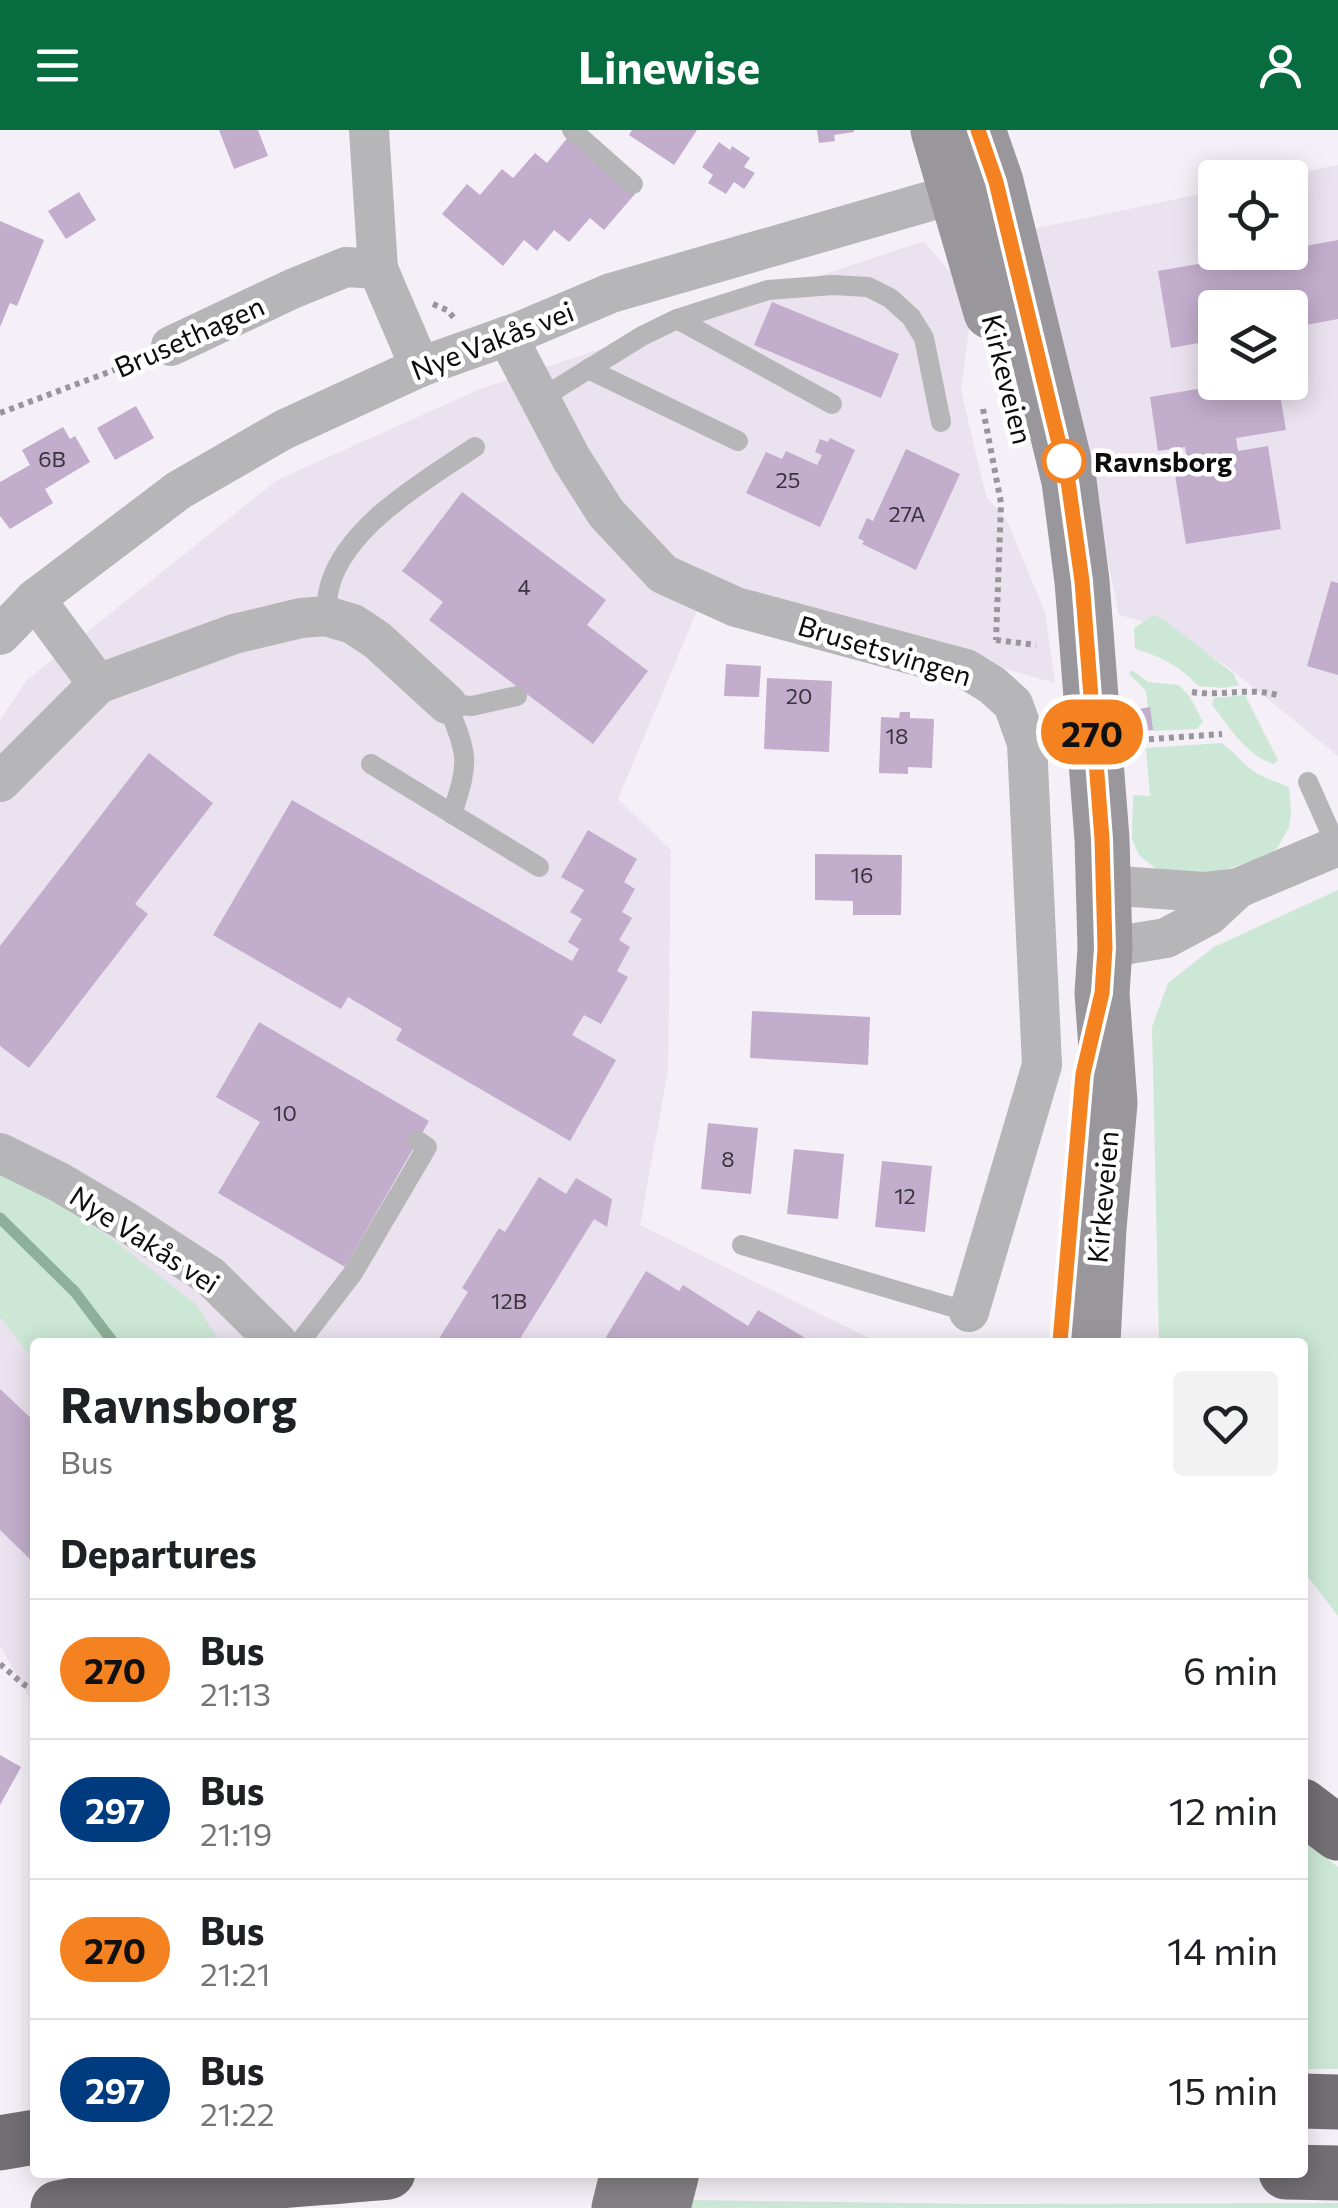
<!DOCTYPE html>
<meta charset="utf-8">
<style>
body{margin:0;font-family:Commissioner,sans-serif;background:#f2f2f2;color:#202124;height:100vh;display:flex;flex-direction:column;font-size:38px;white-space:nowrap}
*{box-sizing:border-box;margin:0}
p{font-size:32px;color:#757577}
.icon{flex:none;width:55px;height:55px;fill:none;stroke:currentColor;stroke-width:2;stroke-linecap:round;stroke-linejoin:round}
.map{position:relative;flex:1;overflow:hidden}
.side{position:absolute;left:30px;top:1208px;width:1278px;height:840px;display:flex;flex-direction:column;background:#fff;border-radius:10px;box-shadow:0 5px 25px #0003}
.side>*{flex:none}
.badge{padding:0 20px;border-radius:32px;font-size:35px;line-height:65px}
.tools{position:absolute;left:1198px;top:30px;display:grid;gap:20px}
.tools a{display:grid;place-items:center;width:110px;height:110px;border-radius:10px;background:#fff;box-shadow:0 5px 25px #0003;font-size:50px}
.map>.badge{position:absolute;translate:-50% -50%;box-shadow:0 0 0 5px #fff}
h2{padding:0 30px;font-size:38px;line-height:90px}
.round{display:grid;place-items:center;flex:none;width:105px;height:105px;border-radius:10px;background:#f2f2f2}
.overview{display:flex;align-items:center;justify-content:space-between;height:170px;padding:0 30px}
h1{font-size:48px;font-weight:700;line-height:75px}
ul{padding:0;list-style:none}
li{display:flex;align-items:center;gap:30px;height:140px;padding:0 30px;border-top:2px solid #e0e0e0}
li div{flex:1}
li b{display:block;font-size:38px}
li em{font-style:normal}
li .badge{min-width:110px;font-weight:700;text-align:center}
header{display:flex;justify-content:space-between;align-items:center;height:130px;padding:0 30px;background:#086c41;color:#fff;font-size:45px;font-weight:700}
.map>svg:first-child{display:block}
</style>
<header><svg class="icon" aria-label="menu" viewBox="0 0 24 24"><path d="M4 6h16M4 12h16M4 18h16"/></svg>Linewise<svg class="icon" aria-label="person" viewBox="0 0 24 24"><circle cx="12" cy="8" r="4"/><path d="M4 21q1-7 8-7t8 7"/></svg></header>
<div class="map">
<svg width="1338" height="2078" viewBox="0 0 1338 2078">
<rect width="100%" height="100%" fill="#f5f0f7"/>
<g fill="#eae2ee" fill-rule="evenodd">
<path d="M1338,35V626L1228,537L1172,499L1119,485L1076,280L1028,100L1215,61V122H1290V48L1279,47ZM1215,178H1290V252H1215Z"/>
<path d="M924,111L956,149L969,199L961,260L986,366L1007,391L1045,482L1055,553L959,526L697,481L618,669L671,720L668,941L640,1095L877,1212H35V1578L0,1516V590L27,550L277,350L480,259Z"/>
</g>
<g fill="#cce7d6">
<path d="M1153,485L1163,489L1233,543L1239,555L1224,558L1198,556C1180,536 1160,526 1135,519L1134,498Z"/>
<path d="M1132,540L1148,552L1179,555L1190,567L1203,592L1197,599L1151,601L1146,561L1129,544Z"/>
<path d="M1245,565L1278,630L1274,634C1246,626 1229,596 1212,575L1214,568Z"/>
<path d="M1221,613C1231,619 1239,629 1248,637C1260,647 1274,651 1289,657L1291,682L1289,697L1278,717L1272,723L1260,728L1206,746L1160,742L1139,725L1132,709L1133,665L1150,666L1146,618Z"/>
<path d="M1338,760V1486L1303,1440L1302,1212H1159L1152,897L1168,853L1214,817Z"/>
<path d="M0,1037L111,1108L197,1175L219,1212H35V1232L0,1187Z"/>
<path d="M1302,1709L1338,1737V1939H1303Z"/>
<path d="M685,2070L984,2074L1338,2073V2078H684Z"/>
</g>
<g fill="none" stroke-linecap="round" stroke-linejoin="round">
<path stroke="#8db09a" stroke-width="11" d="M0,1088L75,1162L113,1212"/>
</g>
<g fill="#c2adcc">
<path d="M219,0H258L268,26L234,39Z"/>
<path d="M632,0H697L674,35L629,5Z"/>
<path d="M817,0H854V2L834,5L835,11L819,13Z"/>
<path d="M568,7L635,64L604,100L590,88L569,112L554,100L537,121L524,110L503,136L442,84L467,54L480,65L502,39L513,48L535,23L547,33Z"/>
<path d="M719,12L730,20L732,16L750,28L744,37L755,43L744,59L734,52L726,64L708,53L713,45L702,37Z"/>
<path d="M79,62L96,90L66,109L48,81Z"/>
<path d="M0,91L44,110L17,176L10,173L0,197Z"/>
<path d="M1338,110V189L1290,198V178H1215V210L1171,218L1158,141L1267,122H1290V119Z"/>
<path d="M772,172L899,224L881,268L754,215Z"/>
<path d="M1239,252H1278L1286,300L1236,308L1238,321L1268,316L1281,399L1186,414L1173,332L1187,329L1185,317L1158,321L1150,267Z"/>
<path d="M136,276L154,308L115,330L97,298Z"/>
<path d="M63,297L70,309L75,306L90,332L45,359L53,373L10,399L0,386V352L30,335L22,320Z"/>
<path d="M830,308L855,320L820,397L746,363L766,322L782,329L786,321L817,335L822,325L815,322L820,309L828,312Z"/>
<path d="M906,319L960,344L916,440L862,414L864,411L858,408L867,388L873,391Z"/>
<path d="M462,362L606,470L587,495L648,541L593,614L429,490L443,472L402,441Z"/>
<path d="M1331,451L1338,453V545L1307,536Z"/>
<path d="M726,534L761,536L759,567L724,566Z"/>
<path d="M767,548L832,551L829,622L764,619Z"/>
<path d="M1150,577L1153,600L1142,601L1139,579Z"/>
<path d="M900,582H910V588L934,589L932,638L908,637V644L879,643L881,587L899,588Z"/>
<path d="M149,623L213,673L135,774L148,784L29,938L0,916V816Z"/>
<path d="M292,670L572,831L579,819L568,812L582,789L570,782L584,760L561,747L588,700L637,729L624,752L635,759L622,782L632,788L619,810L630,817L617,841L628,847L601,894L584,885L572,905L616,930L570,1011L396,910L402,899L348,867L341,879L213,805Z"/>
<path d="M815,724L902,725L901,785H853V771L815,770Z"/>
<path d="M752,881L870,887L868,935L750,928Z"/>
<path d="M259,892L429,991L345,1137L218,1063L260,992L216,967Z"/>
<path d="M708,993L758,998L751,1064L701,1059Z"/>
<path d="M794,1019L844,1024L838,1089L787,1084Z"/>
<path d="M882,1031L932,1036L925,1102L875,1097Z"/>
<path d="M539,1047L566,1064L576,1048L612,1069L607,1097L594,1089L518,1212H437L468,1162L462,1158L499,1098L505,1102Z"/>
<path d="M646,1141L679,1161L683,1155L748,1196L758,1180L812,1212H603Z"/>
<path d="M0,1259L35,1292V1434L0,1400Z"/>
<path d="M0,1625L21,1637L0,1675Z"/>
</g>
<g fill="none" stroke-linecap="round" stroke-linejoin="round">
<g stroke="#99969b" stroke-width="6" stroke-dasharray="5 5" stroke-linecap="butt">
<path d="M433,174L447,180L455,189"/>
<path d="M983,279L1001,373L996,510"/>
<path d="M0,283L138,231"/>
<path d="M996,510L1036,515"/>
<path d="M1192,562C1222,567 1250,556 1280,566"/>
<path d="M1139,610L1222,604"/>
<path d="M0,1534L23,1554L35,1560"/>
</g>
<g stroke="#b6b5b7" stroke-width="20">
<path d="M572,0L633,54"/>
<path d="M677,189L832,274"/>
<path d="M588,239L738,311"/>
<path d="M540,269L642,206L677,189L768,160L833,155L868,157L890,168L911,187L924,208L941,292"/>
<path d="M326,486C327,476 327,464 330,455C347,395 426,350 475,317"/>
<path d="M371,634L539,737"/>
<path d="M1308,652L1337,717"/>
<path d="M452,684C470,630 468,626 447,574L472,576L517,566"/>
<path d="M742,1115L969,1182"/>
<path d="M300,1212L353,1143L427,1017L418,1011"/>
</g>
<g stroke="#b6b5b7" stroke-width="40">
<path d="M369,0L378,139L420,237"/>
<path d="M507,206L571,328L606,383L663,444L736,477L966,539L992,555L1013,574L1027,613L1042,935L969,1182"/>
<path d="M171,216L292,159L346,137L378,139"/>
<path d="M0,505L35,469L179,360L283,300L420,237L521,201L611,163L982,56"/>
<path d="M98,554L234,504L301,488L326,486L353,494L377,510L447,574"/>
<path d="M0,652L98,554L35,469"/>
<path d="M1104,755L1204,762L1238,758L1338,716"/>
<path d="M1105,818L1166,808L1209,785L1238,758"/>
<path d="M0,1023L59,1052L125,1091L210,1146L277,1212"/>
</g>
<g stroke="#99979b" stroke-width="55">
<path d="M938,0L991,182"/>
<path d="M978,0L996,52L1069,351L1082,451L1102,709L1105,818L1102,863L1110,973L1099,1098L1093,1212"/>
</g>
<g stroke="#848186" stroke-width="55">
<path d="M619,2078L628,2042"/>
<path d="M663,2078L672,2042"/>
</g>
<g stroke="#726e74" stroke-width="55">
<path d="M1302,1676L1338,1703"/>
<path d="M1302,1971L1338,1972"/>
<path d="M0,2013L35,2007"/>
<path d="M1286,2042L1338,2043"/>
<path d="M58,2078C166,2057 278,2052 388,2042"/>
</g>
</g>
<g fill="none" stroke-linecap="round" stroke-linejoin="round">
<defs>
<path id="line" d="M978,0L996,52L1068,351L1082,451L1102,709L1105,818L1102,863L1083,944L1060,1212"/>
</defs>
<use href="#line" stroke="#fff" stroke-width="22"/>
<use href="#line" stroke="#f58220" stroke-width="15"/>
</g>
<circle fill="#fff" stroke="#f58220" stroke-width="5" cx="1064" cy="331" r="20"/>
<g text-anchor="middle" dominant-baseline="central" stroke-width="9" stroke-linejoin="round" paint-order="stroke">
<g font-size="22" fill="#3a343e">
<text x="52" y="328">6B</text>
<text x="788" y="349">25</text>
<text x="907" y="383">27A</text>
<text x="524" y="456">4</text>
<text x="799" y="565">20</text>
<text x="897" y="605">18</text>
<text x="862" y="744">16</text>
<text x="285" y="982">10</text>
<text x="728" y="1028">8</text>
<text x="905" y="1065">12</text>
<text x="509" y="1170">12B</text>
</g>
<g font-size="28" fill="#0d0c0e" stroke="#fff">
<text transform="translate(189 206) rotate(-24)">Brusethagen</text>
<text transform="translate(492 210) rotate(-21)">Nye Vakås vei</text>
<text transform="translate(1008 249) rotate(76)">Kirkeveien</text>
<text transform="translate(885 520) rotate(17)">Brusetsvingen</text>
<text transform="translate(1102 1067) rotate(-85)">Kirkeveien</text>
<text transform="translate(145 1109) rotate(33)">Nye Vakås vei</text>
</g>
<g font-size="28" font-weight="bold" fill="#0d0c0e" stroke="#fff" text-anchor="start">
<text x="1094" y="331">Ravnsborg</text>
</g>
</g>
</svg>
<div class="tools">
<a><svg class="icon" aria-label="locate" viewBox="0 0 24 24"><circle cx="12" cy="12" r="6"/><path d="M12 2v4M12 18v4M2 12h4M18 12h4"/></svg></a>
<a><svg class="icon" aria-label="layers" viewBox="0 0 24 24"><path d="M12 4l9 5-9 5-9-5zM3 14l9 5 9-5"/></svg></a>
</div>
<b class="badge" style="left:1092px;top:602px;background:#f58220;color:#111">270</b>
<section class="side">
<div class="overview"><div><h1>Ravnsborg</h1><p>Bus</p></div><a class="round"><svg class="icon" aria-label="heart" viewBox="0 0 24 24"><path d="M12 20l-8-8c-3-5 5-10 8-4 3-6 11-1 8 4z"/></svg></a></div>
<h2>Departures</h2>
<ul>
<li><span class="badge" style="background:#f58220;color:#111">270</span><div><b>Bus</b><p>21:13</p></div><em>6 min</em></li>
<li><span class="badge" style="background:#003b80;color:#fff">297</span><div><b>Bus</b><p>21:19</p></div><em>12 min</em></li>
<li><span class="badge" style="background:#f58220;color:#111">270</span><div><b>Bus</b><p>21:21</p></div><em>14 min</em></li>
<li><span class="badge" style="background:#003b80;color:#fff">297</span><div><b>Bus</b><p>21:22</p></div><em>15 min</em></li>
</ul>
</section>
</div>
